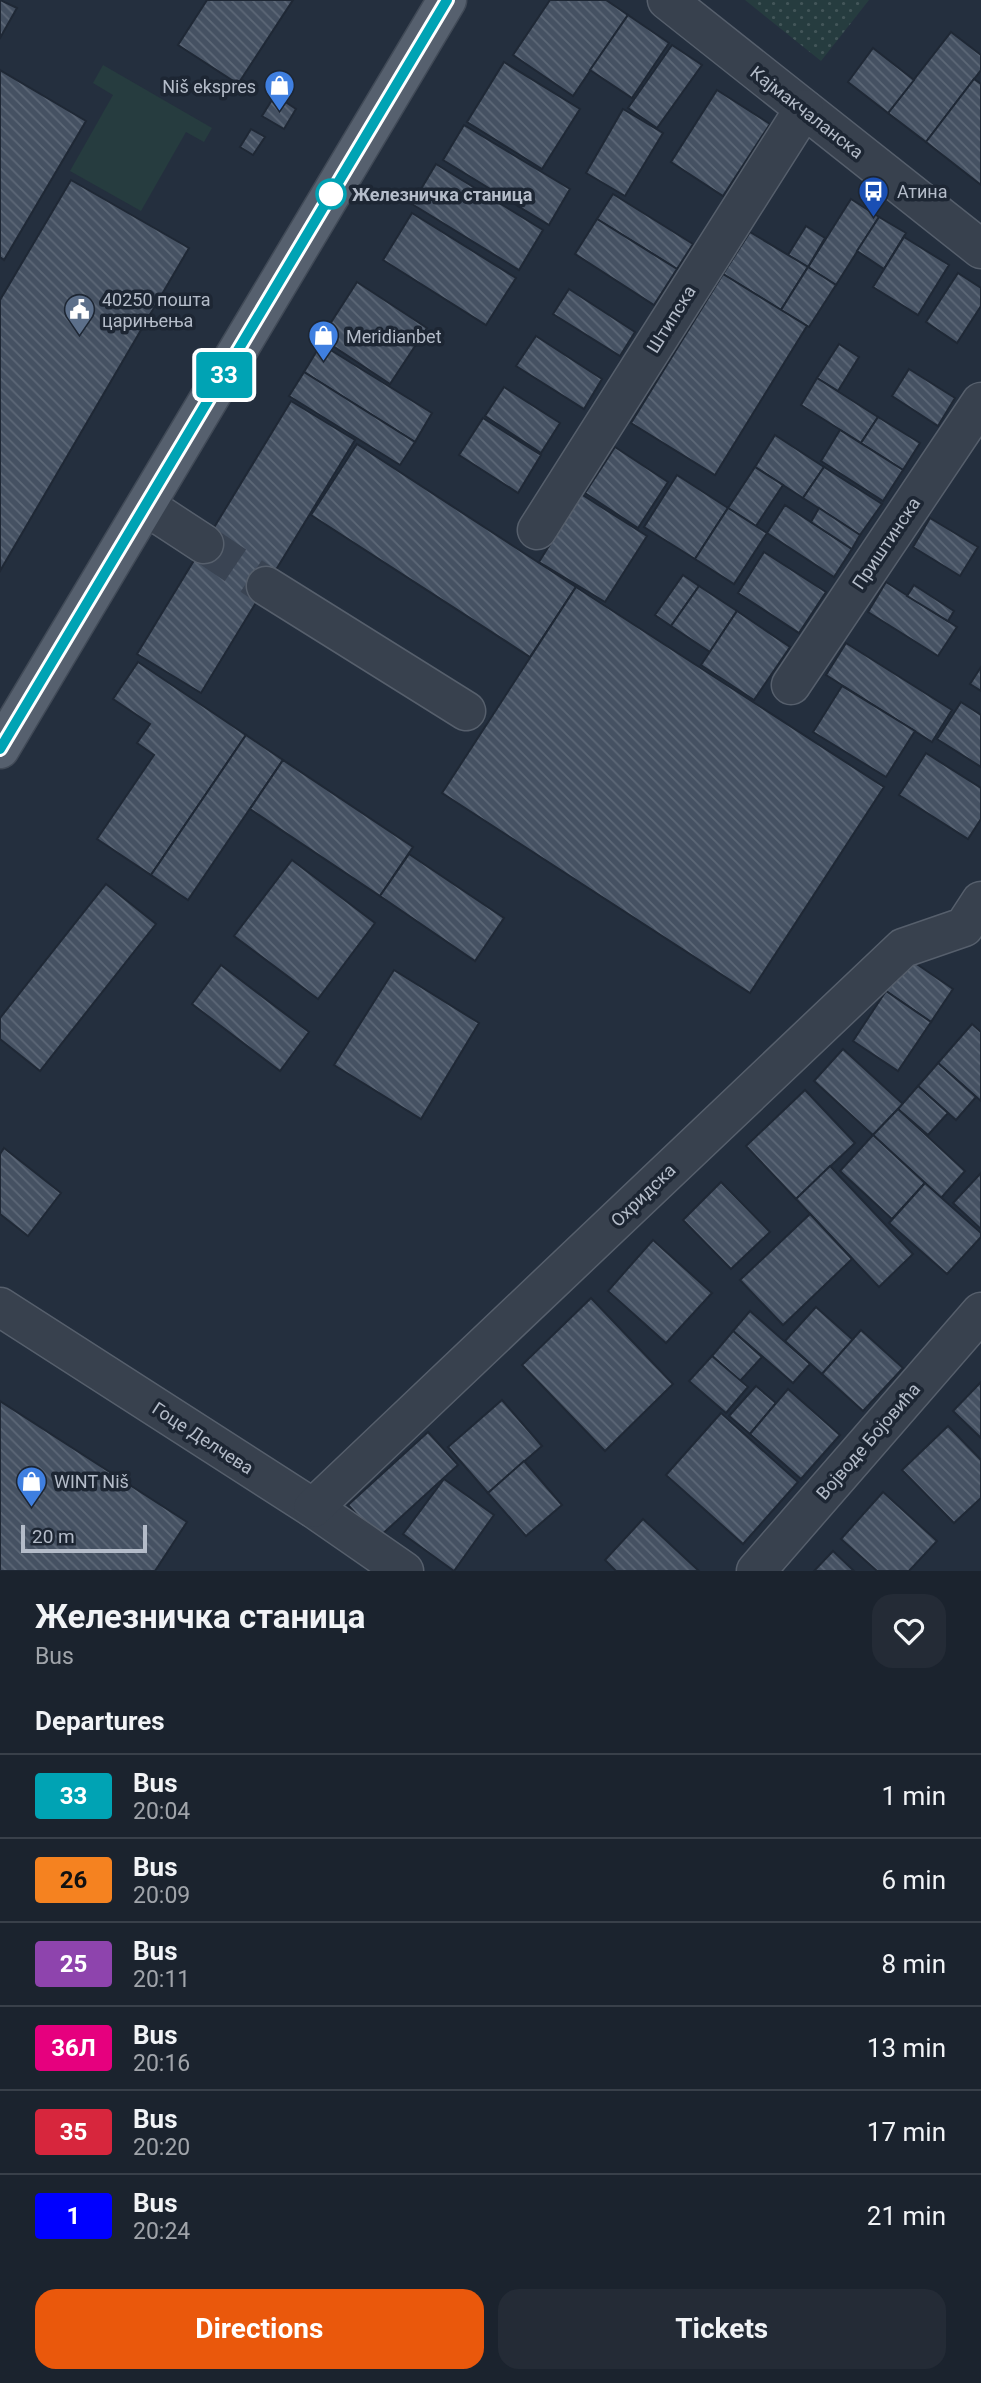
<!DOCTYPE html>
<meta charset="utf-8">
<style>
body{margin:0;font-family:Roboto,sans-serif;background:#242b36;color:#f1f3f6;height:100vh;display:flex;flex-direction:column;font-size:26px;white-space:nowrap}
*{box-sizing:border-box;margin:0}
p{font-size:23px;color:#a0a4aa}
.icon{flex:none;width:38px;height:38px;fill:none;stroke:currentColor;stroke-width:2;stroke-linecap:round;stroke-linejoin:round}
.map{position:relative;height:1571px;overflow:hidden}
.side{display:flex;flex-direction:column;background:#1b232e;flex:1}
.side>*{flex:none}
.badge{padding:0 14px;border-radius:5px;font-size:24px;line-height:46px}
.scale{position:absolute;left:21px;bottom:18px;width:126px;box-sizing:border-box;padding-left:7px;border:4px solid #b4bcc9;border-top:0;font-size:19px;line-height:24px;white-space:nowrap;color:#b4bcc9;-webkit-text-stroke:5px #1d2633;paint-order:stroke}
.map>.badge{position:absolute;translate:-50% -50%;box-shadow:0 0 0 4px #fff}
h2{padding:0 35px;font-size:26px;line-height:63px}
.round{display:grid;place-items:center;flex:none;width:74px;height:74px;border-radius:21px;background:#242b36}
.overview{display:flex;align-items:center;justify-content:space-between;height:119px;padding:0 35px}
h1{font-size:33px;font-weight:700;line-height:52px}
.action{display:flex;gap:14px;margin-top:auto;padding:14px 35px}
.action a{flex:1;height:80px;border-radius:21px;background:#ea580c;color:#fff;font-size:28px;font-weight:700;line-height:80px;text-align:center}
.action a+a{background:#242b36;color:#f1f3f6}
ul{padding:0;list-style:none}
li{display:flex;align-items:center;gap:21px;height:84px;padding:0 35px;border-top:2px solid #39404a}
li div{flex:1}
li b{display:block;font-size:26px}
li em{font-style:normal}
li .badge{min-width:77px;font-weight:700;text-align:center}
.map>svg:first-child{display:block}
</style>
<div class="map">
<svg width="981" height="1571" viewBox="0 0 981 1571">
<defs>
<pattern id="park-dots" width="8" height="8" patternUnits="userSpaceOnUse" patternTransform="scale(1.75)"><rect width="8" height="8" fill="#263c3f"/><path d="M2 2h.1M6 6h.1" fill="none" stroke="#435659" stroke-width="1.8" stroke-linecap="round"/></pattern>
<pattern id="building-back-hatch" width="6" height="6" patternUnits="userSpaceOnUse" patternTransform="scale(1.75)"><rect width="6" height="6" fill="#455162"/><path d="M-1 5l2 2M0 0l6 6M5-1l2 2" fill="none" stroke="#5d6877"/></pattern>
</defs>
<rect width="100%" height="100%" fill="#242f3e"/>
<path fill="#263c3f" d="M103,65L212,128L204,142L186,132L141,211L70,171L113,95L93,83Z"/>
<path fill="url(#park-dots)" d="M745,0H869L821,61Z"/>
<g fill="url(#building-back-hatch)" stroke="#1f2835" stroke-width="2">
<path d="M0,0L17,8L0,38Z"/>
<path d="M207,0H293L238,84L178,45Z"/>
<path d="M550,0H606L628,15L573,96L513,55Z"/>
<path d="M628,15L669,43L632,98L590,70Z"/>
<path d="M951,32L981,55V70L926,142L888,113Z"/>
<path d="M672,45L702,65L657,128L628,108Z"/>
<path d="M873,48L914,80L888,113L848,82Z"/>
<path d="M504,62L580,109L542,169L467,122Z"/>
<path d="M0,70L86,121L4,260L0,257Z"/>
<path d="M974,79L981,84V185L926,142Z"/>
<path d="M717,90L770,124L723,196L671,162Z"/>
<path d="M275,95L296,109L284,129L262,116Z"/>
<path d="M623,109L663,133L625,196L586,173Z"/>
<path d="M464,125L570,189L549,225L443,160Z"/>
<path d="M251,129L265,137L253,155L240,147Z"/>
<path d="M436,164L543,230L519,270L412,204Z"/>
<path d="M71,180L189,248L0,571V300Z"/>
<path d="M613,194L693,244L677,269L597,219Z"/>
<path d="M851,199L879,217L836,285L808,267Z"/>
<path d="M412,213L516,278L486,325L383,260Z"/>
<path d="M879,217L906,233L884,269L857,251Z"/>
<path d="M597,219L677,269L654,305L575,254Z"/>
<path d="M806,226L825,238L808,267L788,255Z"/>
<path d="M750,232L808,267L781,310L723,274Z"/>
<path d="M904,237L949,265L918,315L873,287Z"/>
<path d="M808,267L836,285L809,327L781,310Z"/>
<path d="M958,273L981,288V306L957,343L926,322Z"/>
<path d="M723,274L807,326L715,475L631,423Z"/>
<path d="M357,282L427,328L390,384L321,338Z"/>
<path d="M569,289L635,332L620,356L553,314Z"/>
<path d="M536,336L602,379L584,409L516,366Z"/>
<path d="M321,344L432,413L415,442L304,372Z"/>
<path d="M839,344L859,357L838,391L817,378Z"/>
<path d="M909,369L955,398L938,426L892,396Z"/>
<path d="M304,372L415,442L400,465L289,396Z"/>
<path d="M817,378L878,417L861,443L801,405Z"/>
<path d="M504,387L560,423L541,453L485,416Z"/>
<path d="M291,401L355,440L201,693L137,654Z"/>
<path d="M878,417L920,443L903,470L861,443Z"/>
<path d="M483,418L541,455L518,493L459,455Z"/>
<path d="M840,430L903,470L883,501L821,461Z"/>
<path d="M775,435L824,467L803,498L755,467Z"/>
<path d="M357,444L576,587L530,657L311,515Z"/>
<path d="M615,447L668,482L638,528L585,493Z"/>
<path d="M755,467L783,485L756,526L728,508Z"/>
<path d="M824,467L882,504L860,535L803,498Z"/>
<path d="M677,475L728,508L695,559L644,527Z"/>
<path d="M581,494L647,536L605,602L539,562Z"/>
<path d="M785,505L852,549L834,577L767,533Z"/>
<path d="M728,508L767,533L734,584L695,559Z"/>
<path d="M819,508L860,535L852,549L811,522Z"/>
<path d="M930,518L978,547L960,576L913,547Z"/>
<path d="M764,552L826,592L799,633L738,593Z"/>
<path d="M683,575L699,586L671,626L655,615Z"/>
<path d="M886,582L957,627L938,656L868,612Z"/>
<path d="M914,585L954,611L948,621L907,596Z"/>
<path d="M699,586L737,611L710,652L671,626Z"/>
<path d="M576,587L884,787L750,993L442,793Z"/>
<path d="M737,611L790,647L754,700L701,665Z"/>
<path d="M846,643L952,710L932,742L826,675Z"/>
<path d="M138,662L246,735L151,875L97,839L154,755L137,743L150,724L113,699Z"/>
<path d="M981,667V691L970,684Z"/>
<path d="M842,686L915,731L886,777L813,732Z"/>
<path d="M961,702L981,715V767L937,739Z"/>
<path d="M246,735L283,760L188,900L151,875Z"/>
<path d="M926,753L981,788V819L968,839L899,795Z"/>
<path d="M283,760L413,847L380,896L250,809Z"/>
<path d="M409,854L504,918L475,961L380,896Z"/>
<path d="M292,860L375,923L318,999L234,936Z"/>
<path d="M106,884L156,924L40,1071L0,1039V1018Z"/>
<path d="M908,958L953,989L931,1022L886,991Z"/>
<path d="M221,965L309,1032L280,1071L192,1004Z"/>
<path d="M394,970L479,1023L421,1119L334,1065Z"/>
<path d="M886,991L931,1022L898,1071L853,1041Z"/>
<path d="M972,1024L981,1032V1101L938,1063Z"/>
<path d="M843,1049L903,1104L873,1135L814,1081Z"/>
<path d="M938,1063L976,1097L956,1120L918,1086Z"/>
<path d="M918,1086L948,1113L928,1135L898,1109Z"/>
<path d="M805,1090L855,1143L796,1199L746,1146Z"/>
<path d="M898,1109L965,1171L941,1198L873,1135Z"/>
<path d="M873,1135L925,1183L892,1219L840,1171Z"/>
<path d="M4,1148L61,1193L28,1236L0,1214V1154Z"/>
<path d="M830,1166L913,1254L879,1287L796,1199Z"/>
<path d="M981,1173V1229L953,1203Z"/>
<path d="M721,1182L770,1232L731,1269L683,1220Z"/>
<path d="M925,1183L981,1233V1237L947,1274L889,1223Z"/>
<path d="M810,1214L852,1259L783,1325L740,1280Z"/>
<path d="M653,1240L712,1293L666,1343L608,1291Z"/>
<path d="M591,1298L673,1384L605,1451L522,1365Z"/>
<path d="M816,1307L853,1340L822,1374L785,1341Z"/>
<path d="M750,1311L810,1364L793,1383L733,1331Z"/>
<path d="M861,1330L903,1368L863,1411L822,1374Z"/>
<path d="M733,1331L762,1357L740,1381L712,1356Z"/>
<path d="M712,1356L748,1387L726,1413L689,1381Z"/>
<path d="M981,1382V1438L953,1411Z"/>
<path d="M756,1386L776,1403L750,1434L729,1416Z"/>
<path d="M788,1389L840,1435L801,1479L750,1434Z"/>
<path d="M502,1400L542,1446L488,1493L448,1447Z"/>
<path d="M0,1401L187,1522L155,1571H0Z"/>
<path d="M721,1413L798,1482L743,1544L666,1475Z"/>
<path d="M948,1426L981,1460V1498L954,1523L902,1470Z"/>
<path d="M428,1432L458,1465L378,1538L348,1505Z"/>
<path d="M524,1461L562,1505L526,1536L488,1493Z"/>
<path d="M444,1479L494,1515L454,1571L403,1534Z"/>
<path d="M883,1492L937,1541L909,1571H877L841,1539Z"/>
<path d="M643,1519L699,1571H616L605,1560Z"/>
<path d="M833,1551L854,1571H814Z"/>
</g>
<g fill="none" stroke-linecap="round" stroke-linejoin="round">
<path stroke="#3a4453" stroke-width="38" stroke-dasharray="38 19" stroke-linecap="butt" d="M204,544L266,586"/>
<defs>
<g id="minor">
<path d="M667,0L981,249"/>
<path d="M146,506L204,544"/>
<path d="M537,530L804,109"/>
<path d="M266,586L466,711"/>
<path d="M791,685L981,402"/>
<path d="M0,1307L313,1508L404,1571"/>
<path d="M313,1508L903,948L964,927L981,901"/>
<path d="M756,1571L981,1312"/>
</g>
<path id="major" d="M0,749L447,0"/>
</defs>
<use href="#minor" stroke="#565f6c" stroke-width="41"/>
<use href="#major" stroke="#414a57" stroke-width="41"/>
<use href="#minor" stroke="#38414e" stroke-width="38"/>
<use href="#major" stroke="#56606e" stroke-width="38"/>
</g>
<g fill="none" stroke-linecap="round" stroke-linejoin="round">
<defs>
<path id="line" d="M0,749L447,0"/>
</defs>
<use href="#line" stroke="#fff" stroke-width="16"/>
<use href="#line" stroke="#00a3b4" stroke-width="10"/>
</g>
<defs>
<symbol id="shop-pin" viewBox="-11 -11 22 30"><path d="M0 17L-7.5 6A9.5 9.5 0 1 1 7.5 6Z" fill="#3f7fe0" stroke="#1d2633"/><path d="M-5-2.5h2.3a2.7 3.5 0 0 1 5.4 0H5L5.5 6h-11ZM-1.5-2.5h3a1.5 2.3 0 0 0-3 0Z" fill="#fff"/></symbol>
<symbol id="bus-pin" viewBox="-11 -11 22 30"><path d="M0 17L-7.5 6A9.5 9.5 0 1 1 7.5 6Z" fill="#1a4fb4" stroke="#1d2633"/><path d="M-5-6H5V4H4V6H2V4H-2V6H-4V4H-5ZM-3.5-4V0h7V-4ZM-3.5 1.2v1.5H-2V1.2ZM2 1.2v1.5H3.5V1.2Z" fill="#fff"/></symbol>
<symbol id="civic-pin" viewBox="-11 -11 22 30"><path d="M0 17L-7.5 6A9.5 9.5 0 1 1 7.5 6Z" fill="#5c6f8a" stroke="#1d2633"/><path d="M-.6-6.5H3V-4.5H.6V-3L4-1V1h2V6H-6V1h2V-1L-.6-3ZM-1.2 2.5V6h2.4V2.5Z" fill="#fff"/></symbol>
</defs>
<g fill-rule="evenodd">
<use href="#shop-pin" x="262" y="68" width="35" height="47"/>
<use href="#bus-pin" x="856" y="174" width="35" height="47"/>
<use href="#civic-pin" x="62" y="292" width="35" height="47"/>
<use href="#shop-pin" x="306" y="318" width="35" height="47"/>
<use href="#shop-pin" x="14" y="1464" width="35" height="47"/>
</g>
<circle fill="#fff" stroke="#00a3b4" stroke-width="3.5" cx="331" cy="194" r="14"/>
<g text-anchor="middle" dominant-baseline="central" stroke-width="7" stroke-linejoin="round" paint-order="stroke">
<g font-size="18" fill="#b4bcc9" stroke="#1d2633" text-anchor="start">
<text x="256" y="86" text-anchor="end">Niš ekspres</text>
<text x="897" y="191">Атина</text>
<text x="102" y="299">40250 пошта<tspan x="102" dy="21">царињења</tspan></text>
<text x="346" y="336">Meridianbet</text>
<text x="54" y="1481">WINT Niš</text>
</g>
<g font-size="18" fill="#b4bcc9" stroke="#1d2633">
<text transform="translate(807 112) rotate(38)">Кајмакчаланска</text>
<text transform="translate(671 319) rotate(-58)">Штипска</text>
<text transform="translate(886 543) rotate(-56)">Приштинска</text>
<text transform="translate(643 1195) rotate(-44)">Охридска</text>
<text transform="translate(203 1438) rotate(33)">Гоце Делчева</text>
<text transform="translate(868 1441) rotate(-49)">Војводе Бојовића</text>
</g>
<g font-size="18" font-weight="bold" fill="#b4bcc9" stroke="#1d2633" text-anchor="start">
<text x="352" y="194">Железничка станица</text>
</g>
</g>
</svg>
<div class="scale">20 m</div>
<b class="badge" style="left:224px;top:375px;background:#00a3b4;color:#fff">33</b>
</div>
<section class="side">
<div class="overview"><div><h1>Железничка станица</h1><p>Bus</p></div><a class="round"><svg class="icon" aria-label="heart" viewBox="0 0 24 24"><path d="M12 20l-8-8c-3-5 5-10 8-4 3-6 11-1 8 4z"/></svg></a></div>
<h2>Departures</h2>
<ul>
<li><span class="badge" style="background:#00a3b4;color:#fff">33</span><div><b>Bus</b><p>20:04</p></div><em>1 min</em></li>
<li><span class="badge" style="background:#f58220;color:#111">26</span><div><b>Bus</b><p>20:09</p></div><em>6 min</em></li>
<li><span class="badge" style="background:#8e44ad;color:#fff">25</span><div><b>Bus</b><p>20:11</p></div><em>8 min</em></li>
<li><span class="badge" style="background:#e6007e;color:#fff">36Л</span><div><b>Bus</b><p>20:16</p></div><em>13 min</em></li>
<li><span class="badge" style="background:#d7263d;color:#fff">35</span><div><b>Bus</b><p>20:20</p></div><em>17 min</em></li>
<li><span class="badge" style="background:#00f;color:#fff">1</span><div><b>Bus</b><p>20:24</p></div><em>21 min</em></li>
</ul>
<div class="action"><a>Directions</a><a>Tickets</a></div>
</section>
